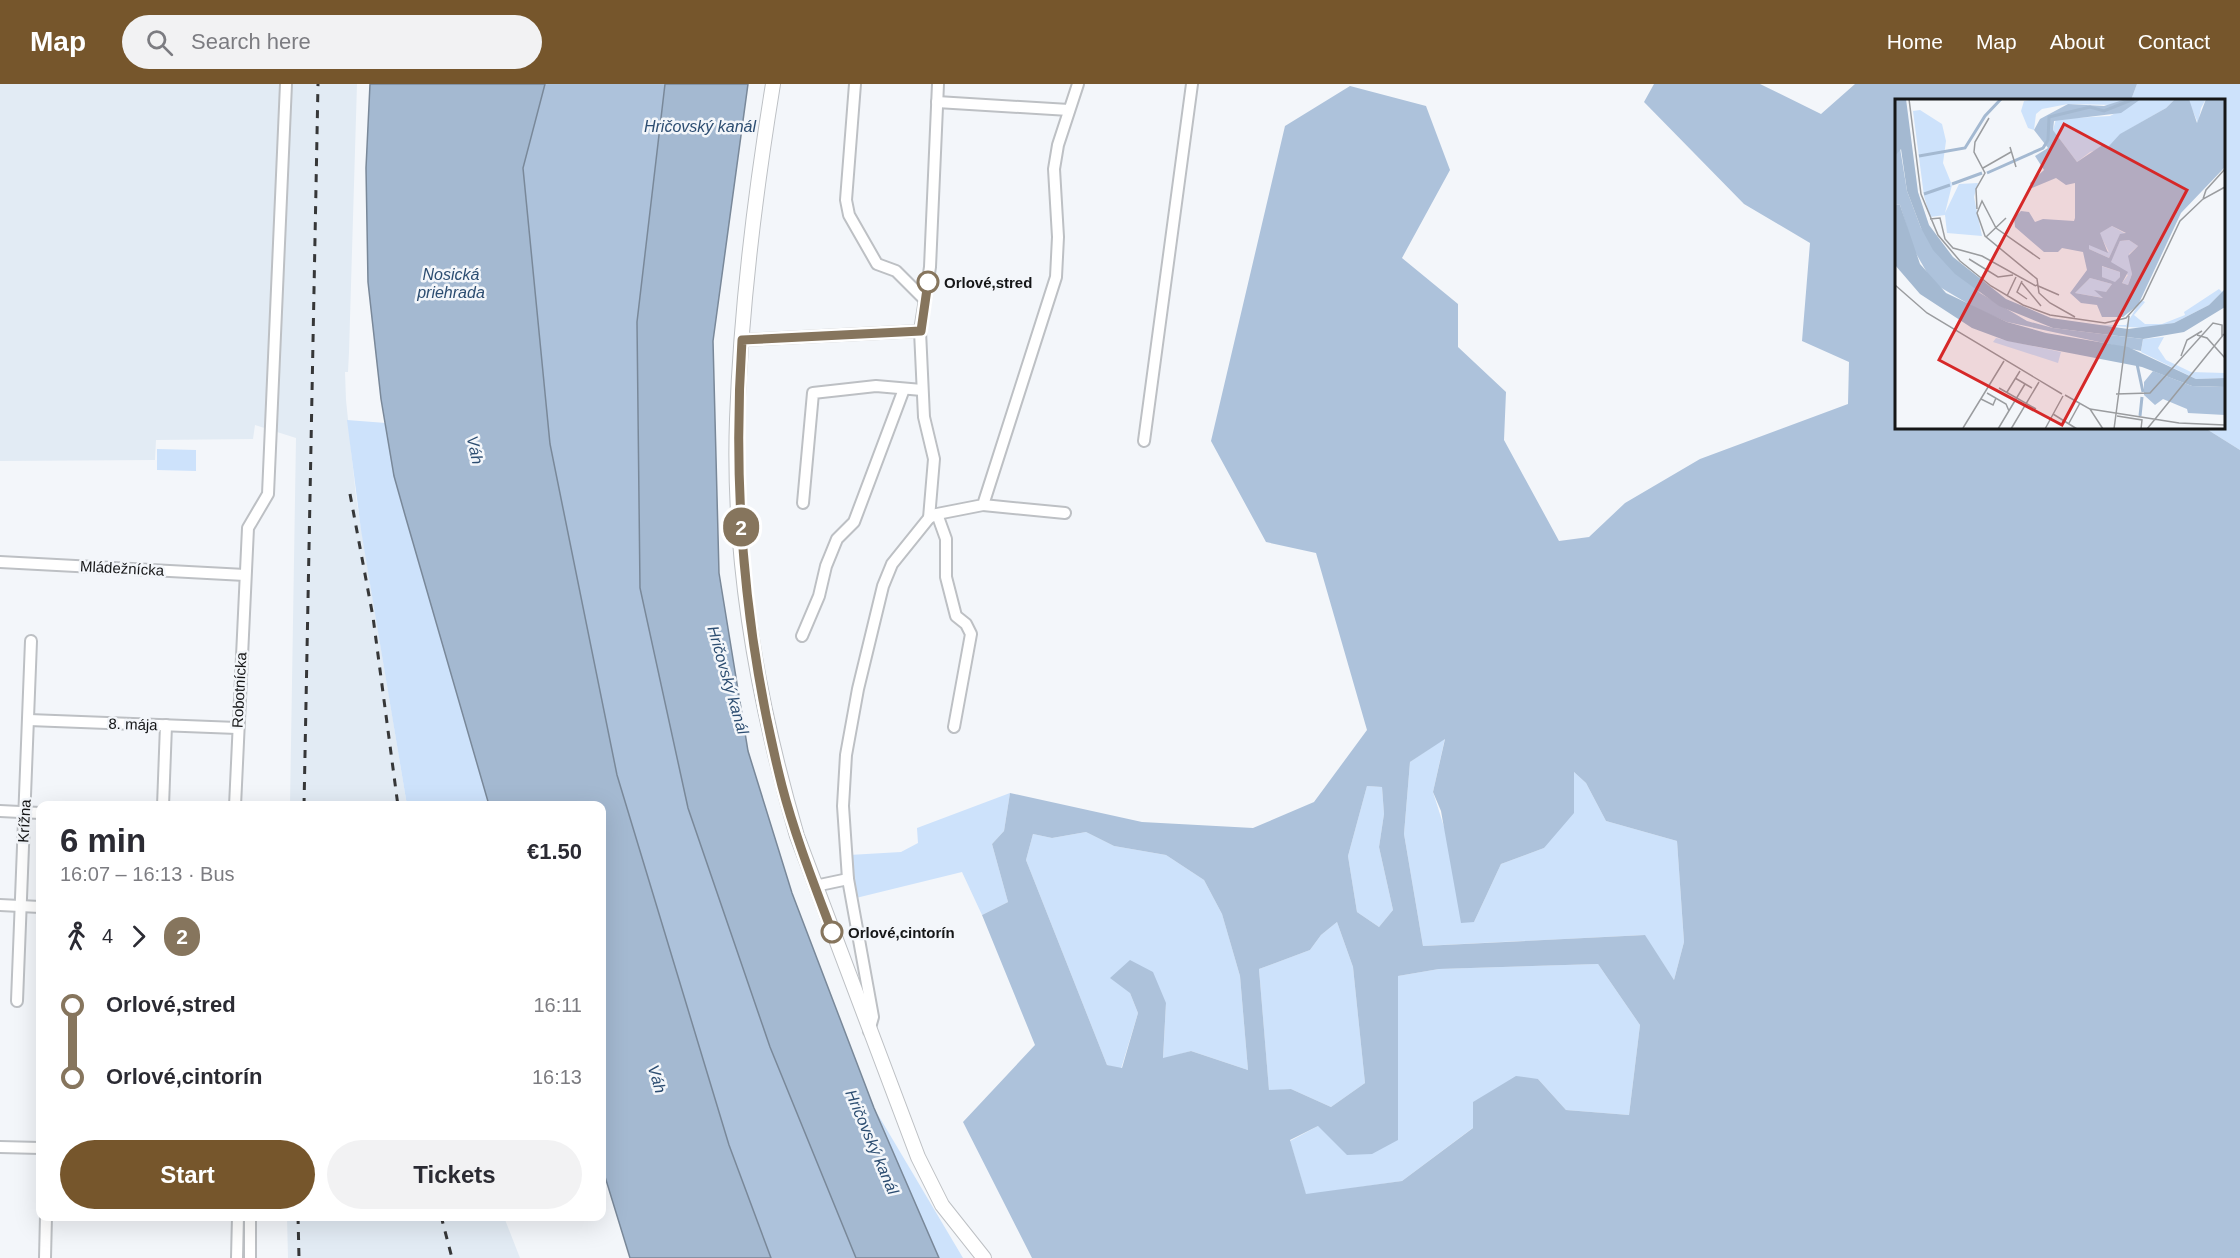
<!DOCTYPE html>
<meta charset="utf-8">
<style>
body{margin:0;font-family:Helvetica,sans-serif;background:#f2f2f3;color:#2b2b33;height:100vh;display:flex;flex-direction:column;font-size:22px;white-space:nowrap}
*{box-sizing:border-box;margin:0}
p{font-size:20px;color:#7c7c81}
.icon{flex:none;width:33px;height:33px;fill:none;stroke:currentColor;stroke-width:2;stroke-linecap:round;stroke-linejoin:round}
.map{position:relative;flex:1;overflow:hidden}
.drawer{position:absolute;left:36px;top:717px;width:570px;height:420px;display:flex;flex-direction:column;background:#fff;border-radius:12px;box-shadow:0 6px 24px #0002}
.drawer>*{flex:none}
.badge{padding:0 12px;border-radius:20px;font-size:21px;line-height:39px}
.map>.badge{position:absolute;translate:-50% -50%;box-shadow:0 0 0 3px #fff}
.legs{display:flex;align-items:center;gap:9px;height:66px;padding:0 24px;font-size:20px}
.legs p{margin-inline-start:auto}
.overview{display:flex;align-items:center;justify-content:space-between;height:102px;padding:0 24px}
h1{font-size:33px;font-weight:600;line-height:45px}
.button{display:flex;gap:12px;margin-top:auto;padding:12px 24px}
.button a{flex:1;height:69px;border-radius:36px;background:#76562c;color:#fff;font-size:24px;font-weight:600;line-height:69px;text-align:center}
.button a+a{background:#f2f2f3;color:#2b2b33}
ul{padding:0 24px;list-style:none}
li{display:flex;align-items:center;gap:21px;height:72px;font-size:22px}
li i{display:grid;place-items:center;width:9px;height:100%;margin:0 8px;background:currentColor}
li i::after{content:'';width:15px;height:15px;margin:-8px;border:4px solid;border-radius:50%;background:#fff}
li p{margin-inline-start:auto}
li:first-child i{background:linear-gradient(#0000 50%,currentColor 0)}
li:last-child i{background:linear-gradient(currentColor 50%,#0000 0)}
header{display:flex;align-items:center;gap:36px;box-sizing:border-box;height:84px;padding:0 30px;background:#76562c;color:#fff}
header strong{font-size:28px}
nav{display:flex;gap:33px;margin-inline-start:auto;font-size:21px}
.search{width:420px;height:54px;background:#f2f2f3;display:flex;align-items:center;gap:15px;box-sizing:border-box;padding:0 21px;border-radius:33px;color:#7c7c81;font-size:22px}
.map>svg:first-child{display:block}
</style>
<header>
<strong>Map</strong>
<div class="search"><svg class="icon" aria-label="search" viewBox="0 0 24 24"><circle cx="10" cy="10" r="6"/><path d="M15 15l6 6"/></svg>Search here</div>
<nav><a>Home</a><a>Map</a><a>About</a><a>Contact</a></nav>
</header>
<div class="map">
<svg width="2240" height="1174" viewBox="0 0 2240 1174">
<rect width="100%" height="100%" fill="#f3f6fa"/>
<g fill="#e2ebf4">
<path d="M0,0H357L349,268L348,288H345L346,316L356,413L407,721H290L296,354L255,341L253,355L156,356L155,376L0,377Z"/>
<path d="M287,1133H504L520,1174H288Z"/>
</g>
<g fill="#cde2fb">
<path d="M2137,0H2240V366L2205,344H2224V16H2131Z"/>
<path d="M347,336L386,339L394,392L405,431L489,721H407L361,446Z"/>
<path d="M157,365L196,366V387L157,386Z"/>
<path d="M1445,654L1433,708L1474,838L1501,780L1544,764L1574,688L1586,699L1606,737L1677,757L1684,858L1674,896L1644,851L1423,862L1404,750L1410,678Z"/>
<path d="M1367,702L1382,703L1384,730L1379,763L1393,826L1379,843L1357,828L1348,772Z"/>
<path d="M1010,709L1004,747L992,760L1008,818L982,831L962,788L856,814L849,771L901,768L918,759L917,744Z"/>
<path d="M1086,748L1114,762L1166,771L1204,796L1222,830L1240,892L1248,986L1191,967L1163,975L1166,919L1130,909L1138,929L1121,985L1107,981L1026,776L1033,750L1052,754Z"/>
<path d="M1337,838L1353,883L1365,999L1331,1023L1291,1005L1269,1007L1259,885L1310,866L1321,851Z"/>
<path d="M1598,880L1640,941L1629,1031L1566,1026L1538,995L1402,1097L1306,1111L1290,1057L1318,1042L1398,1056V892L1439,885Z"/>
<path d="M874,1024L963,1174H939Z"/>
</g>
<g fill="#adc2db" fill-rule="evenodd">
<path d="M545,0H665L637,238L640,504L770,963L856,1174H771L729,1061L617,691L550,360L523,84Z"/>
<path d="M1654,0H1760L1821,30L1855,0H2137L2131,16H1896V344H2205L2240,366V1174H1032L963,1038L1035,961L982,831L1008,818L992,760L1004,747L1010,709L1142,738L1253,744L1314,718L1367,646L1316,469L1266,458L1211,357L1285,42L1350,2L1426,22L1450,86L1402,174L1458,220V263L1506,308L1504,356L1559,457L1589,453L1625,419L1700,375L1848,320L1849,278L1802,257L1810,159L1744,120L1644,18ZM1445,655L1433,708L1441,727L1461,839L1474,838L1501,780L1544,764L1574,729V688L1586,699L1606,737L1677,757L1684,858L1674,896L1645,851L1423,862L1404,750L1410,678ZM1367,702L1382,703L1384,730L1379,763L1393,826L1379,843L1357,828L1348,772ZM1086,748L1114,762L1166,771L1204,796L1222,830L1240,892L1248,986L1191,967L1163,974L1166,919L1153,888L1130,876L1110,894L1130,909L1138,929L1122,984L1107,981L1026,776L1033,750L1052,754ZM1337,838L1353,883L1365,999L1331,1023L1291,1005L1269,1006L1259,885L1310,866L1321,851ZM1598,880L1640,941L1629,1031L1566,1026L1538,995L1516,992L1473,1018V1044L1402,1097L1306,1110L1290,1056L1318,1042L1347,1071L1372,1070L1398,1056V892L1439,885Z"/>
</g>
<g fill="#a4b9d1" stroke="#798899" stroke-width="1.5">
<path d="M370,0H545L523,84L550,360L617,691L729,1061L771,1174H630L602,1083V722L489,721L405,431L394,392L381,315L368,198L366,84Z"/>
<path d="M665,0H748L713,257L719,489L748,667L792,809L874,1024L939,1174H856L770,963L688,724L640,504L637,238Z"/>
</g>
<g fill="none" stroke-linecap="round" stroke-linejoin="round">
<defs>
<g id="minor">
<path d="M855,0L846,116L849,131L877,180L896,187L925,216"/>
<path d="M937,18L1069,26"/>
<path d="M742,256L920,247"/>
<path d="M1144,357L1192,0"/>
<path d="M803,419L813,309L876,302L922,306"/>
<path d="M983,421L1065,429"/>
<path d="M937,430L946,455V493L956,532L966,540L971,550L954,643"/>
<path d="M929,434L934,375L924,333L920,247L930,183L938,0"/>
<path d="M0,478L245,491"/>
<path d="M802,552L819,512L826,482L837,455L854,438L904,305"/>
<path d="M29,636L237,644"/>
<path d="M163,722L166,641"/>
<path d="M235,722L248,444L268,410L286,0"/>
<path d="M0,727L40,729"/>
<path d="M815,802L848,795"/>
<path d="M0,821L40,823"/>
<path d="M17,917L31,557"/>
<path d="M869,947L873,933L848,795L843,722L846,671L858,605L883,502L892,480L929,434L937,430L983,421L1056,193L1058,153L1054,85L1058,61L1078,0"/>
<path d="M0,1063L40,1064"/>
<path d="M45,1174L46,1132"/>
<path d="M237,1174L238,1132"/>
<path d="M250,1174V1132"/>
</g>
<path id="major" d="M773,0C755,110 741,223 737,335C732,474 758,619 797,752L918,1073L942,1121L984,1174"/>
</defs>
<use href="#minor" stroke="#bdc0c4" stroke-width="14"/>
<use href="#major" stroke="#bdc0c4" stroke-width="16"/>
<use href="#minor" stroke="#fff" stroke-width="10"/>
<use href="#major" stroke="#fff" stroke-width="14"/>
<g stroke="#363738" stroke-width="3" stroke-dasharray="8 8" stroke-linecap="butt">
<path d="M350,410L373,533L398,722"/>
<path d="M304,722L318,0"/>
<path d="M298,1132L299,1174"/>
<path d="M441,1132L452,1174"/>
</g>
</g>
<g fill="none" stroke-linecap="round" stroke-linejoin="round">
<defs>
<path id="line-1" d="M832,848C814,800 795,752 782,702C745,556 732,406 742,256L921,247L928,198"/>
</defs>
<use href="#line-1" stroke="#fff" stroke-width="14"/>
<use href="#line-1" stroke="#86755d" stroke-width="9"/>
</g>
<g fill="#fff" stroke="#86755d" stroke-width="3">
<circle cx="928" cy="198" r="10"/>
<circle cx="832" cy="848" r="10"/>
</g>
<g text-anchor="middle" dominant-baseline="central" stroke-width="5" stroke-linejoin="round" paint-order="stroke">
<g font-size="15" font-weight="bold" fill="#151617" stroke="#f3f6fa" text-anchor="start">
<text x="944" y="198">Orlové,stred</text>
<text x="848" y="848">Orlové,cintorín</text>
</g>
<g font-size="15" fill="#151617" stroke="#f3f6fa">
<text transform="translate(122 484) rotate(3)">Mládežnícka</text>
<text transform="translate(239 606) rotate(-87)">Robotnícka</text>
<text transform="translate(133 640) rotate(2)">8. mája</text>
<text transform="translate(24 737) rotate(-87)">Krížna</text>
</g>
<g font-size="16" font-style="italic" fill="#2c4d71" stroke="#f3f6fa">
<text x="700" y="42">Hričovský kanál</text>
<text x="451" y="190">Nosická<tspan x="451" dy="18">priehrada</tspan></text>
<text transform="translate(475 366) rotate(77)">Váh</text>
<text transform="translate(728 596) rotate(74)">Hričovský kanál</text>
<text transform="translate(657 995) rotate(73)">Váh</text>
<text transform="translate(872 1058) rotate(67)">Hričovský kanál</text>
</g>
</g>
<g transform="translate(1895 15)">
<rect width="330" height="330" fill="#f3f6fa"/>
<path d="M140,0H231L220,6L173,5L147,10L141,15L139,31L133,29L126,12L129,2ZM246,0H280L271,9L226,35L213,48L195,53L182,63L158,31L161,20L215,17ZM311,0L306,9L303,24L293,1ZM25,11L47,25L51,42L48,64L57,86L50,114L64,85L83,84L79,98L87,137L52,134L50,116L35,118L29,97L18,12ZM217,127L231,135L225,136L214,159L194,150L193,145L214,153L204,134ZM234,141L243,147L234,155L237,175L233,186L227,184L233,176L215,164L225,142ZM206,167L225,173V178L220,184L207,178ZM195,179L217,185L211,193H202L209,199L180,194ZM324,190L327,193L314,206L279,224L250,229L200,226H231L246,201L250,203L239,216L250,225H267L290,216L289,213ZM269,238L263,249L271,261L296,273L330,274V279L301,280L246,253L248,240ZM101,239L166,253L163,264L98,243Z" fill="#cde2fb"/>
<path d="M231,0H246L226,14L159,22L158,31L182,63L209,45L213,48L225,35L271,9L280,0H294L302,24L311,0H330V68L286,114L243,206L228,218H207L202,206L186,204L175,194L192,171L188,153L167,149L163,153H149L120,128L119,119L126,112L134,113L140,123L148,120L179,122L180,119V84L171,86L161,79L137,89L135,84L149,71L140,57L153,49L139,31L145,20L173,5L209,7ZM217,127L231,134L225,135L214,159L194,150V146L213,154L205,134ZM234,141L243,147L233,157L237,175L233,186L227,184L233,173L216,163L225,142ZM207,167L225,173V178L220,183L207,178ZM195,179L217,185L211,193L199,191L208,199L180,194ZM5,49L12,92L26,129L85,194L132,222L158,229L248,240L246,252L112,223L82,210L38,184L19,151L5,106L0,105V57ZM258,272L297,287L330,288V316L293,314L292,310L268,300L260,306L249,296V283Z" fill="#adc2db" fill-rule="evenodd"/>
<path d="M0,0H11L23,93L34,126L58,158L111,200L156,219L233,230L279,224L314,206L330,190V208L289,233L248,240L158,229L104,207L60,175L38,151L26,129L12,92L6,50L0,57ZM0,105L5,106L25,165L51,194L112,223L151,234L233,248L301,280L330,279V288L297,287L247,268L112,242L77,229L25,195L0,166Z" fill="#a4b9d1"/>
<path fill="none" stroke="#a4b9d1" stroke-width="3" d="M24,57L70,49L90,17L106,0M92,74L148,49L153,41L154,18L195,8L209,12L239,0M57,85L87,74M29,95L55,86M242,265L248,293M245,317L247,298"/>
<path fill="none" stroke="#9a9c9f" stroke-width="1.5" d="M14,0L26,95L43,136L65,162L96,187L128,206L155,216L210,224L231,219L248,200L285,122L308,100L330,88M115,48L121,68M88,69L116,53M308,100L311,91L330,70M82,110L81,90L90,74L79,53L80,43L94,19M35,120L45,119L50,140L58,149L87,157L141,187M91,138L111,119M74,160L103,178L118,176M145,160L101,129L87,102L82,114L90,137L142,180L144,194L155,204L180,218M127,182L122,193L132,200M126,183L146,207M0,186L32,214L167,295M141,186L164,196M112,197L121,178M302,236L312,239L330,259M286,257L292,241L307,232M120,279L137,289M104,289L141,310M112,293L125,272M92,294L111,305L114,312M221,295L255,294L318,224L327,226V237M170,296L195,310L208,330M86,300L98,306L101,299M195,310L284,324L330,326M158,315L182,330M222,317L247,321L246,330M174,324L185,304M68,329L109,262M103,330L130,285M116,330L144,283M150,330L168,297M219,330L234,217M252,330L329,235"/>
<path fill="#d62828" fill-opacity="0.15" stroke="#d62828" stroke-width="3" d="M169,25L292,91L167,326L44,261Z"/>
<rect width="330" height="330" fill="none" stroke="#151617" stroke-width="3"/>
</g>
</svg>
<b class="badge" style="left:741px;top:443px;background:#86755d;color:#fff">2</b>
<section class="drawer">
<div class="overview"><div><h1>6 min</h1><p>16:07 – 16:13 · Bus</p></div><b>€1.50</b></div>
<div class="legs"><svg class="icon" aria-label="walk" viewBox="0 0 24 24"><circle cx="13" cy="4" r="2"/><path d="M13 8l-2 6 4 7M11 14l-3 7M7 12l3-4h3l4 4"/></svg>4<svg class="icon" aria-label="forward" viewBox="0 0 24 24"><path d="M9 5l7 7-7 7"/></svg><b class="badge" style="background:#86755d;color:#fff">2</b></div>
<ul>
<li><i style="color:#86755d"></i><b>Orlové,stred</b><p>16:11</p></li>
<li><i style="color:#86755d"></i><b>Orlové,cintorín</b><p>16:13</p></li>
</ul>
<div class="button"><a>Start</a><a>Tickets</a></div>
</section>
</div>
